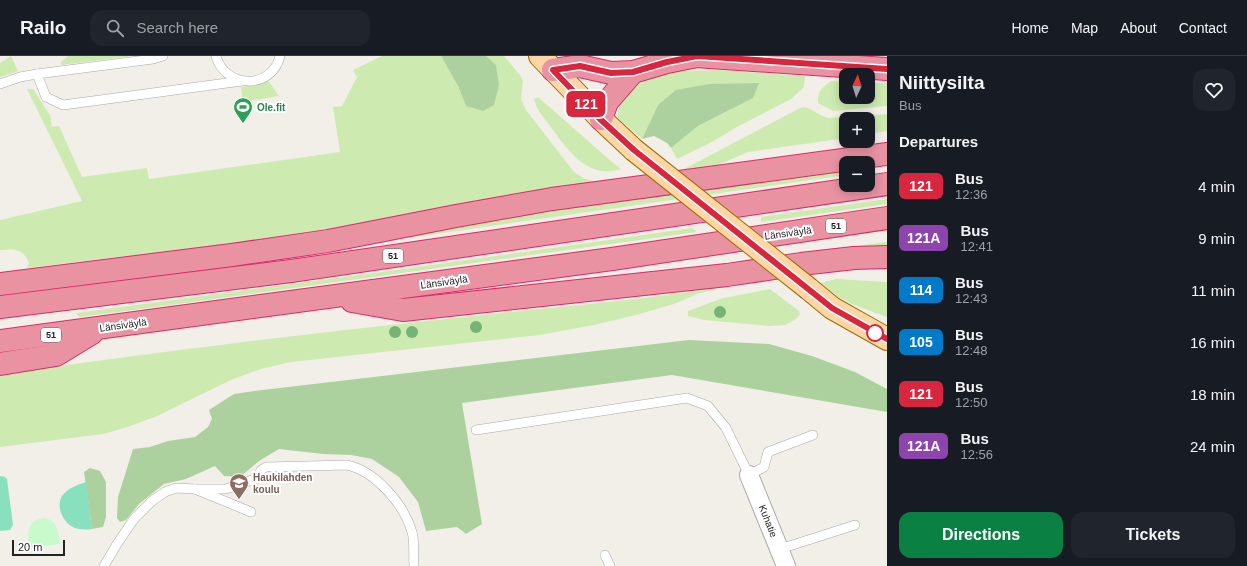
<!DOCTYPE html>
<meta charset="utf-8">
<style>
body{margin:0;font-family:Arial,sans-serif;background:#20242c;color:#f1f3f6;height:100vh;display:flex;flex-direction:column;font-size:15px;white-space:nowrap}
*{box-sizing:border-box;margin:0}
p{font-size:13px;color:#9ea1a6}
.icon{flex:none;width:22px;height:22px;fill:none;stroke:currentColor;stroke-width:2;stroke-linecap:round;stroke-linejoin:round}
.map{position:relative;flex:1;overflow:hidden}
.details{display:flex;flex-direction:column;background:#171b24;width:360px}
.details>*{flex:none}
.badge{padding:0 8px;border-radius:6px;font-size:14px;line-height:26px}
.needle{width:26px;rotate:4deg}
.tools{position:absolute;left:839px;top:12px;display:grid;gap:8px}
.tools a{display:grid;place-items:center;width:36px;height:36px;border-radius:8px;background:#171b24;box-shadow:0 2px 10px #0003;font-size:20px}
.scale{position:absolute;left:12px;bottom:10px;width:53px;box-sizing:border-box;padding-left:4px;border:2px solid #222;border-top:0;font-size:11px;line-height:14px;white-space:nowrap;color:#222;-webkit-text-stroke:3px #fff;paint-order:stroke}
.map>.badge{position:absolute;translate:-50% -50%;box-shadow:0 0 0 2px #fff}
h2{padding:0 12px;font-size:15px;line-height:36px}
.round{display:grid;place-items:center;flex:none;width:42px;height:42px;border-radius:12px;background:#20242c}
.headline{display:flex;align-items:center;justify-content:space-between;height:68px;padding:0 12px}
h1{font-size:19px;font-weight:700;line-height:30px}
.action{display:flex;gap:8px;margin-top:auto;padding:8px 12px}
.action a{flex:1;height:46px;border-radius:12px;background:#0b8043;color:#fff;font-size:16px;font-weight:700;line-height:46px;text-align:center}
.action a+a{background:#20242c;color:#f1f3f6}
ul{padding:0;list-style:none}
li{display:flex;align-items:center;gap:12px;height:52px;padding:0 12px}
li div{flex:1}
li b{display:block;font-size:15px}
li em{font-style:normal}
li .badge{min-width:44px;font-weight:700;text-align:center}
header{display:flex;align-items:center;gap:24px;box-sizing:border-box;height:56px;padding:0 20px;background:#171b24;border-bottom:1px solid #363941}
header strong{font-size:19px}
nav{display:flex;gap:22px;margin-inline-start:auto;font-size:14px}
.search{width:280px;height:36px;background:#20242c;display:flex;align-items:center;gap:10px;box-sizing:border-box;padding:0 14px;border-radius:12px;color:#9ea1a6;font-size:15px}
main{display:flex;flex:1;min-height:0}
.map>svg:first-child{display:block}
</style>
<header>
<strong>Railo</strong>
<div class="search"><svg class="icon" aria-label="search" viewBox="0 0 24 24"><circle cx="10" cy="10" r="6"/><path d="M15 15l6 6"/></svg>Search here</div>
<nav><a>Home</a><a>Map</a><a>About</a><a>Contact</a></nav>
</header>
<main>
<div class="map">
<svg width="887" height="510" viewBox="0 0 887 510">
<rect width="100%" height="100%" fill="#f2efe9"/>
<g fill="#cdebb0">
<path d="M11,0L18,15L0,21V7Z"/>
<path d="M68,0H132L61,9V6Z"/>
<path d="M382,0H441L458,30L466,50L496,9L486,0H504L520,19L523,25L521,43L526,54L574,116L583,122L599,127L316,178L126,203V200L27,212L29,207C23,192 14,193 0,194V164L82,145L27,33H33L50,59L52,71L59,70L82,121L147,112L149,123L340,96L333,51L342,50L357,21L353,14Z"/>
<path d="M719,14L805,20L804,31L791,43L739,70L708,88L677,103L671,92L698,70L730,54L758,28L744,29L658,49L642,83L618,62C618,55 619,47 623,41C631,28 660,17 675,15C689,14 705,15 719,14Z"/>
<path d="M268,24L279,40L243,46L241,31L257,29Z"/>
<path d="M831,25L846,26V34L841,38V45L860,46L871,43L876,35L868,32V27H887V50L833,55L818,47C817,35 822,32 831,25Z"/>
<path d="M538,41L612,106L621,113C587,124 567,93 550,70C544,62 536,53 534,43Z"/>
<path d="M805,51C814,54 819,59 828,62L887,58V75L868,78V63H846V82L748,96L713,111L704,113H684L800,52Z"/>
<path d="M846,111V119L408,182L410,179L535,155Z"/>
<path d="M887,143V148L762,166L761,165V161Z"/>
<path d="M692,172L697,176L156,251L80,261L77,259L76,257L411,212Z"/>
<path d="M887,186V194L787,202L783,199Z"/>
<path d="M836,223L887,226V261L854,249L838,241L821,227Z"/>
<path d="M718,231L716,233L697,238L674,248L632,260L594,269L540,279L291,306L261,313L231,324L157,360L128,371L103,378L0,391V319C157,295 315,277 473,260C554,251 637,245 718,231Z"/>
<path d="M770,233L799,255L800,258L796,263L785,269L769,270L704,264L688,260V255L723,242Z"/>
</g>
<g fill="#add19e">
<path d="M441,0H486L496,9L499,29L494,49L483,55L466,50L458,30Z"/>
<path d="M759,27L753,42L698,70L671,92L667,87L654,80L642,83L658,49L676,34L709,28Z"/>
<path d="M689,284L769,288L812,300L855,316L887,333V356L672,319L462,347L482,468L466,478L457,471L426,475L418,446L399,421L372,403L351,399L323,398L279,393L259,405L240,421L224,420L215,410L186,423L164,428L139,448L126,464L120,466L117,462L118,441L133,393L150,391L168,385L195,381L208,371L212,363L209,354L234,338L254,335Z"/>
<path d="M90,412L100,415L106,426V461L103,471L92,473L84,416Z"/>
</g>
<path fill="#c8facc" d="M43,462C58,463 58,476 60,488L29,492C28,478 25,466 43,462Z"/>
<g fill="#88e0be">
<path d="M0,420L5,421L7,423L13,469L10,474L0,475Z"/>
<path d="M86,426L92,473C85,474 77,474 71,470C62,464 56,450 62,440C68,432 77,429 86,426Z"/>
</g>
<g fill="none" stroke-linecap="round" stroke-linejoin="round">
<defs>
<g id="service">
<path d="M163,0L153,3L37,18L46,41L63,49L242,25"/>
<path d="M216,0C225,33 272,34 280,0"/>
<path d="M0,28L20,21L37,18"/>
<path d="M476,374L687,342L708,350L726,372L749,419L764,411L768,396L813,379"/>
<path d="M195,433H226L255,423L259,419L261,414L266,411L347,409C375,415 404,448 412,476C415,486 413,499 414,510"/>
<path d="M780,493L855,469"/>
<path d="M605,499L610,510"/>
<path d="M104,510L117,488L134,463L152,445L165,436L176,432L195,433L251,456"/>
</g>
<path id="minor" d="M749,419L786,510"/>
<g id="primary">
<path d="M540,0L601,63L634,94"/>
<path d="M809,233L832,252L887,283"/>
</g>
<g id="motorway">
<path d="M695,0L887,13"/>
<path d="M553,14L580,10L611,17L633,16L667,6L697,0"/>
<path d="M601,63L607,46L633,16"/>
<path d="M0,228L232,199L328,185L456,160L552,143L887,98"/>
<path d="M352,245L403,254L727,219L801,208L854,202L887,201"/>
<path d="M0,251L291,215L887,128"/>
<path d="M0,285L612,203L887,162"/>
<path d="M0,308L56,299L92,277"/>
</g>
</defs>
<use href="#service" stroke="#a9a9a9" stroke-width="10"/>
<use href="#minor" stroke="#a9a9a9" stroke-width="20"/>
<use href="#primary" stroke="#a06b00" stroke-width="24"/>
<use href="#motorway" stroke="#dc2a67" stroke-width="24"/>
<use href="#service" stroke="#fff" stroke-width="9"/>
<use href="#minor" stroke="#fff" stroke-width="18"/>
<use href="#primary" stroke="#fcd6a4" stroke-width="22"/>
<use href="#motorway" stroke="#e892a2" stroke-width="22"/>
<defs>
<path id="primary-bridge" d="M634,94L809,233"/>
</defs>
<use href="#primary-bridge" stroke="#a06b00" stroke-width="24" stroke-linecap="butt"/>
<use href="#primary-bridge" stroke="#fcd6a4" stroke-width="22"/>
</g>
<g fill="#74b475">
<circle cx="720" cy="256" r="6"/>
<circle cx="476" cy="271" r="6"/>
<circle cx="395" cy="276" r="6"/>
<circle cx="412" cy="276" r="6"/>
</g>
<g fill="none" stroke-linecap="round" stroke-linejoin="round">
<defs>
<path id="line" d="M887,13L697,0L667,6L633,16L611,17L580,10L553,14L600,63L634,94L832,252L887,283"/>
</defs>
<use href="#line" stroke="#fff" stroke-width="9"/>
<use href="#line" stroke="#d7263d" stroke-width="6"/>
</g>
<defs>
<symbol id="stadium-pin" viewBox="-11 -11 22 30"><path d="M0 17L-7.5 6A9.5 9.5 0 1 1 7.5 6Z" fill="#2e9e5b" stroke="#fff"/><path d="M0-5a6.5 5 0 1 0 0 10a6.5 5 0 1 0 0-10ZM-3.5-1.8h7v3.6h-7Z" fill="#fff"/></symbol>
<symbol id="school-pin" viewBox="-11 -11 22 30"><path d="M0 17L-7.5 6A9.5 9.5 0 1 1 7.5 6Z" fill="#8d6e63" stroke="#fff"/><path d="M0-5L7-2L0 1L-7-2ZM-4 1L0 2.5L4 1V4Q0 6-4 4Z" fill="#fff"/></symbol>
</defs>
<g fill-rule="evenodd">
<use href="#stadium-pin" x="232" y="40" width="22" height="30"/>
<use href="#school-pin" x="228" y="416" width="22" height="30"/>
</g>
<circle fill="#fff" stroke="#d7263d" stroke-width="2" cx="875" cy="277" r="8"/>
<g text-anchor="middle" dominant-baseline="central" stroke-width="4" stroke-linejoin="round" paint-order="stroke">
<g fill="#fff" stroke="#646464" stroke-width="1">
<rect x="826" y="163" width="20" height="14" rx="3"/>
<rect x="383" y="193" width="20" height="14" rx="3"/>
<rect x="41" y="272" width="20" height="14" rx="3"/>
</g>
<g font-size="9" font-weight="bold" fill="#222">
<text x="836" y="170">51</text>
<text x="393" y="200">51</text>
<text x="51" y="279">51</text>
</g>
<g font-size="10" font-weight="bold" fill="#27864d" stroke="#fff" text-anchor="start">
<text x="257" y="51">Ole.fit</text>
</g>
<g font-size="10" fill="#222" stroke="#fff">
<text transform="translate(788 177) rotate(-8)">Länsiväylä</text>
<text transform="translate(444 226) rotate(-8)">Länsiväylä</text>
<text transform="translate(123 269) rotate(-8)">Länsiväylä</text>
<text transform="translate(768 465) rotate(68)">Kuhatie</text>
</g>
<g font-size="10" font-weight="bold" fill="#785e54" stroke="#fff" text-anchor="start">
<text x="253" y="421">Haukilahden<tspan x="253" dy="12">koulu</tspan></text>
</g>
</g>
</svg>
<div class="tools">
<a><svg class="needle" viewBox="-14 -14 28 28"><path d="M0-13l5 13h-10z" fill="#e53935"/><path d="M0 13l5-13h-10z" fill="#9ea1a6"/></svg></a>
<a>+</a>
<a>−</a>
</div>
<div class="scale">20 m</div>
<b class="badge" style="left:586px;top:48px;background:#d7263d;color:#fff">121</b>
</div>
<section class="details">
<div class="headline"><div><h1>Niittysilta</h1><p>Bus</p></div><a class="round"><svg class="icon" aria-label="heart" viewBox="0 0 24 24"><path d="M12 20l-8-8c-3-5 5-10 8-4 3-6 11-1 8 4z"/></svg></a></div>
<h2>Departures</h2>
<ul>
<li><span class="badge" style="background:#d7263d;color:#fff">121</span><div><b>Bus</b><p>12:36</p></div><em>4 min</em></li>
<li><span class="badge" style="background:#8e44ad;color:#fff">121A</span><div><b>Bus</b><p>12:41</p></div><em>9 min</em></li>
<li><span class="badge" style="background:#007ac9;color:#fff">114</span><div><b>Bus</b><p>12:43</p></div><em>11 min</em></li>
<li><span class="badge" style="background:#007ac9;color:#fff">105</span><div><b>Bus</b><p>12:48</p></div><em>16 min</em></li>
<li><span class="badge" style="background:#d7263d;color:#fff">121</span><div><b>Bus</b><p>12:50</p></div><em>18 min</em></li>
<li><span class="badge" style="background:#8e44ad;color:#fff">121A</span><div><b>Bus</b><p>12:56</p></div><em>24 min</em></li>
</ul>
<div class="action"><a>Directions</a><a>Tickets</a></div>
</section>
</main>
